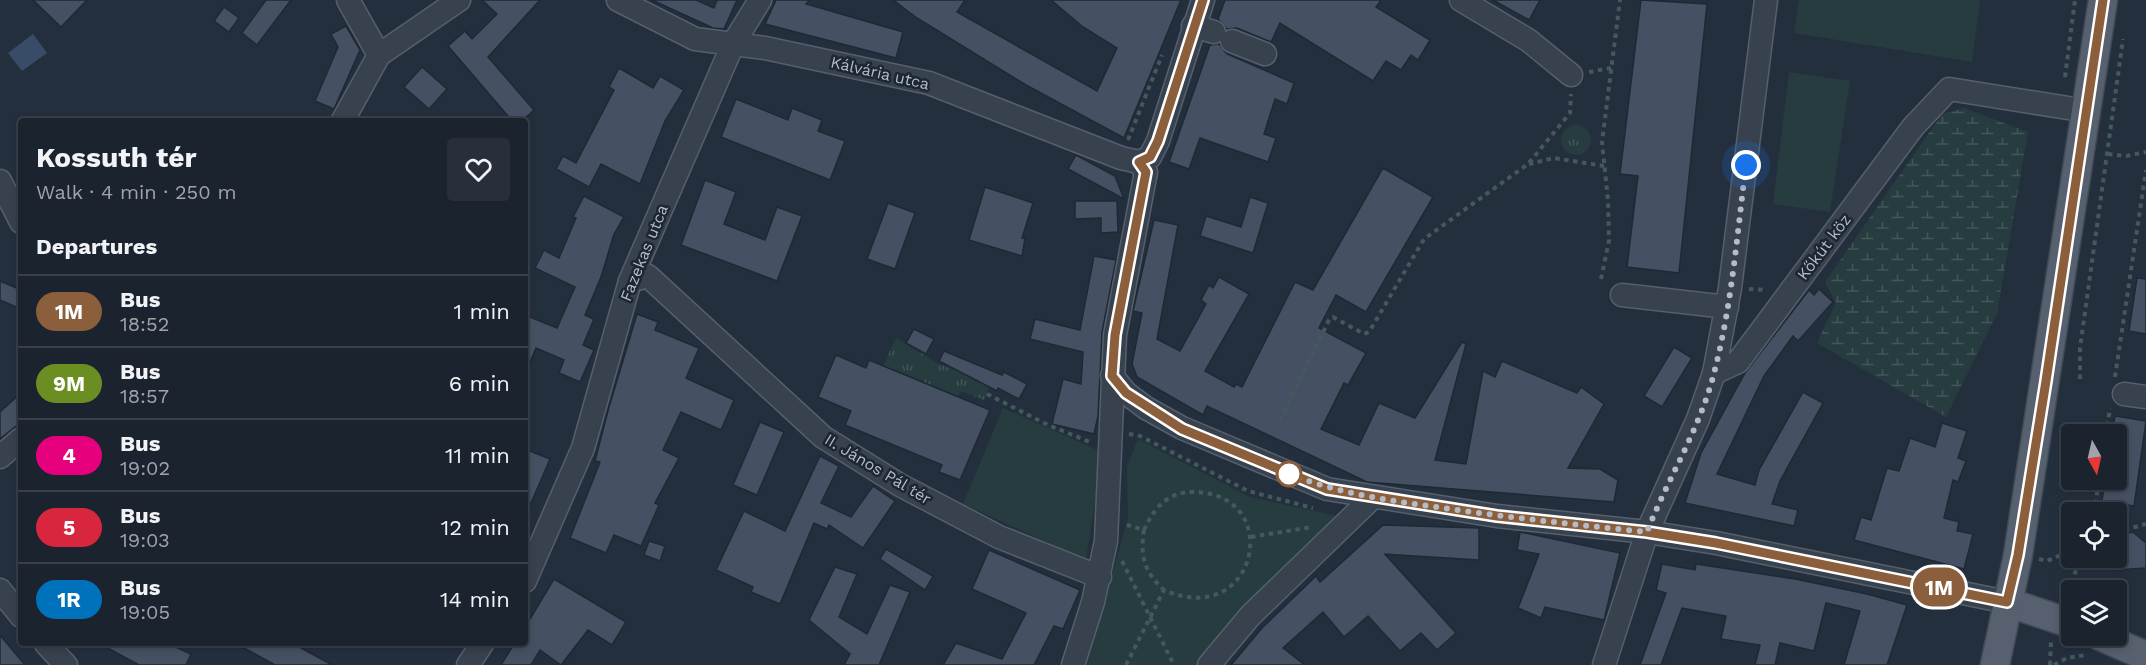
<!DOCTYPE html>
<meta charset="utf-8">
<style>
body{margin:0;font-family:"Work Sans",sans-serif;background:#282f3a;color:#f1f3f6;height:100vh;display:flex;flex-direction:column;font-size:22px;white-space:nowrap}
*{box-sizing:border-box;margin:0}
p{font-size:20px;color:#a0a4aa}
.icon{flex:none;width:33px;height:33px;fill:none;stroke:currentColor;stroke-width:2;stroke-linecap:round;stroke-linejoin:round}
.map{position:relative;flex:1;overflow:hidden}
.details{position:absolute;left:18px;top:118px;width:510px;height:528px;display:flex;flex-direction:column;background:#1b232e;border-radius:6px;box-shadow:0 3px 9px #0003,0 0 0 2px #39404a}
.details>*{flex:none}
.badge{padding:0 12px;border-radius:20px;font-size:21px;line-height:39px}
.needle{width:39px;rotate:172deg}
.tools{position:absolute;left:2061px;top:424px;display:grid;gap:12px}
.tools a{display:grid;place-items:center;width:66px;height:66px;border-radius:6px;background:#1b232e;box-shadow:0 3px 9px #0003,0 0 0 2px #39404a;font-size:30px}
.you{position:absolute;width:30px;height:30px;margin:-15px;border:4px solid #fff;border-radius:50%;background:#1a73e8;box-shadow:0 0 0 9px #1a73e833}
.map>.badge{position:absolute;translate:-50% -50%;box-shadow:0 0 0 3px #fff}
h2{padding:0 18px;font-size:22px;line-height:54px}
.round{display:grid;place-items:center;flex:none;width:63px;height:63px;border-radius:6px;background:#282f3a}
.head{display:flex;align-items:center;justify-content:space-between;height:102px;padding:0 18px}
h1{font-size:28px;font-weight:700;line-height:45px}
ul{padding:0;list-style:none}
li{display:flex;align-items:center;gap:18px;height:72px;padding:0 18px;border-top:2px solid #39404a}
li div{flex:1}
li b{display:block;font-size:22px}
li em{font-style:normal}
li .badge{min-width:66px;font-weight:700;text-align:center}
.map>svg:first-child{display:block}
</style>
<div class="map">
<svg width="2146" height="665" viewBox="0 0 2146 665">
<defs>
<pattern id="grass-tufts" width="24" height="20" patternUnits="userSpaceOnUse" patternTransform="scale(1.5)"><rect width="24" height="20" fill="#263c3f"/><path d="M3 7l-1-3M5 7V3M7 7l1-3M15 17l-1-3M17 17v-4M19 17l1-3" fill="none" stroke="#435659"/></pattern>
<pattern id="wetland-marsh" width="20" height="14" patternUnits="userSpaceOnUse" patternTransform="scale(1.5)"><rect width="20" height="14" fill="#263c3f"/><path d="M1 5h8M5 5V1M11 12h8M15 12V8" fill="none" stroke="#435659"/></pattern>
</defs>
<rect width="100%" height="100%" fill="#242f3e"/>
<g fill="url(#grass-tufts)">
<circle cx="1576" cy="140" r="15"/>
<path d="M896,338L937,363L990,385L984,400L961,391L958,397L883,366Z"/>
</g>
<path fill="url(#wetland-marsh)" d="M1964,108L2028,132L1997,313L1946,417L1817,343L1836,303L1825,282L1942,114Z"/>
<g fill="#263c3f">
<path d="M1799,0H1980L1972,62L1794,33Z"/>
<path d="M1789,72L1850,81L1830,212L1773,204Z"/>
<path d="M1003,408L1104,453L1101,462L1086,560L963,504Z"/>
<path d="M1138,439L1250,497L1338,516L1241,608L1197,665H1086L1128,518L1127,466Z"/>
</g>
<path fill="#394c67" d="M33,34L47,53L22,71L8,53Z"/>
<g fill="#455162" stroke="#1f2835" stroke-width="1.5">
<path d="M33,0H87L61,27Z"/>
<path d="M266,0H291L257,45L242,33Z"/>
<path d="M482,0H540L488,57L534,110L521,122H513L448,46L465,31L472,39L497,14Z"/>
<path d="M652,0H696L714,8L717,0H737L724,29L713,28Z"/>
<path d="M776,0H810L806,4L903,32L896,58L765,24Z"/>
<path d="M893,0H965L957,12L1097,91L1117,48L1083,27L1051,0H1181L1124,138L1026,85L917,18Z"/>
<path d="M1225,0H1381L1376,7L1430,40L1418,60L1411,55L1401,70L1386,61L1373,81L1280,23L1271,42L1237,28L1227,29L1218,19Z"/>
<path d="M1493,0H1540L1529,20Z"/>
<path d="M1641,0L1707,4L1679,273L1627,267L1638,176L1620,174Z"/>
<path d="M224,7L239,18L229,32L214,21Z"/>
<path d="M346,26L360,50L334,109L315,101L338,47L331,34Z"/>
<path d="M1219,44L1227,54L1294,83L1287,104L1275,99L1264,134L1276,138L1268,162L1200,138L1189,169L1169,162L1210,45Z"/>
<path d="M422,67L447,89L429,109L404,87Z"/>
<path d="M619,68L653,88L660,76L684,90L665,121L640,184L601,164L589,187L556,169L563,156L576,163L614,90L609,87Z"/>
<path d="M736,99L788,120L792,108L822,120L818,131L845,141L830,180L721,137Z"/>
<path d="M1076,155L1115,176L1124,199L1068,169Z"/>
<path d="M1383,168L1433,197L1366,312L1336,295L1319,328L1366,353L1348,385L1344,383L1321,429L1359,445L1379,403L1415,418L1462,342L1466,344L1435,460L1466,464L1483,371L1495,377L1502,361L1577,393L1581,387L1604,404L1568,468L1600,469L1618,480L1614,502L1367,482L1207,406L1203,415L1137,377L1132,364L1142,313L1133,311L1154,220L1178,225L1157,339L1180,351L1206,304L1201,300L1209,285L1213,288L1219,277L1249,294L1205,371L1234,387L1236,384L1242,387L1295,282L1313,290Z"/>
<path d="M705,180L736,192L724,224L765,240L777,207L802,216L777,281L681,245Z"/>
<path d="M985,187L1033,203L1022,238H1025L1022,256L969,240Z"/>
<path d="M584,196L624,217L614,234L601,277L585,315L594,319L583,345L594,350L580,382L559,373L564,360L536,348L525,374V315L557,328L575,287L535,268L544,250L559,258L576,218L573,217Z"/>
<path d="M1250,197L1268,203L1253,253L1200,236L1206,216L1241,227Z"/>
<path d="M1075,201H1117L1118,232L1101,233V218L1075,219Z"/>
<path d="M888,203L915,213L895,269L867,259Z"/>
<path d="M1094,256L1116,260L1102,332L1098,416L1094,434L1052,424L1063,379L1081,384L1083,352L1030,339L1035,319L1080,330Z"/>
<path d="M2137,278L2146,279V334L2129,331Z"/>
<path d="M0,281L21,290V309L0,300Z"/>
<path d="M1819,289L1833,302L1798,341L1793,336L1764,376L1717,474L1755,485L1759,470L1803,392L1823,403L1780,481L1772,504L1798,510L1794,526L1685,503L1701,453L1745,373L1809,290L1814,295Z"/>
<path d="M637,314L658,322L655,330L699,348L686,378L734,400L721,430L681,412L663,450L679,458L655,503L659,505L641,546L614,535L606,553L570,538L600,462L595,461L609,407Z"/>
<path d="M914,329L934,339L926,354L906,343Z"/>
<path d="M1674,347L1692,358L1662,407L1644,396Z"/>
<path d="M944,351L1002,375L1004,372L1027,384L1019,399L998,388L997,391L939,361Z"/>
<path d="M836,355L866,368L869,360L990,410L960,480L939,472L942,465L845,425L851,411L818,397Z"/>
<path d="M21,393V422L0,439V412Z"/>
<path d="M2115,416L2146,421L2134,506L2102,501L2105,480H2116V435H2112Z"/>
<path d="M760,422L784,432L757,495L733,485Z"/>
<path d="M1942,423L1967,431L1958,458L1966,461L1958,482L1953,480L1944,518L1959,522L1957,531L1973,534L1964,569L1854,540L1861,517L1871,520L1887,468L1899,471L1910,438L1935,447Z"/>
<path d="M525,449L550,459L525,517Z"/>
<path d="M820,456L839,466L821,503L851,517L873,486L895,501L863,548L829,525L827,529L814,523L780,604L751,592L753,587L716,570L744,511L785,531Z"/>
<path d="M1383,525L1479,528V560L1385,554L1456,633L1437,650L1421,633L1400,651L1368,616L1344,637L1323,612L1283,648L1305,665H1231L1262,628L1316,576L1320,582Z"/>
<path d="M1520,532L1620,553L1604,620L1545,607L1541,618L1518,608L1539,554L1517,550Z"/>
<path d="M2133,532L2146,543V568L2116,570V536Z"/>
<path d="M649,541L665,546L660,561L644,555Z"/>
<path d="M886,549L933,576L925,590L880,559Z"/>
<path d="M989,550L1080,590L1063,629L1054,626L1034,665H943L956,643L1002,659L1026,613L972,589Z"/>
<path d="M1662,564L1695,570L1696,564L1795,579L1867,594L1907,605L1887,665H1844L1860,611L1826,603L1814,651L1780,643L1775,665H1755L1760,645L1721,639L1726,616L1682,608L1661,665H1640L1666,593L1656,590Z"/>
<path d="M835,567L857,574L839,617L867,634L890,585L910,592L879,665H844L850,654L809,620Z"/>
<path d="M554,579L626,622L612,645L588,630L561,665L540,650L531,665H501L514,644H525V616L530,619Z"/>
<path d="M0,635L25,665H0Z"/>
<path d="M100,644H169L191,654L186,665H139Z"/>
<path d="M237,644H294L332,665H275Z"/>
</g>
<g fill="none" stroke-linecap="round" stroke-linejoin="round">
<defs>
<g id="minor">
<path d="M348,0L379,55"/>
<path d="M618,0L695,39L765,48L929,83L1121,158L1139,162"/>
<path d="M1461,0L1528,40L1571,75"/>
<path d="M1193,26L1214,32"/>
<path d="M1232,41L1265,54"/>
<path d="M342,122L379,55L459,0"/>
<path d="M1139,162L1150,157L1158,141L1203,0"/>
<path d="M0,181L21,222"/>
<path d="M630,281L648,276L823,437L900,485L999,537L1100,577"/>
<path d="M1622,295L1727,307"/>
<path d="M1714,373L1730,288L1766,0"/>
<path d="M1112,376L1126,393L1146,408L1182,428L1327,489L1497,516L1647,532L1716,543L2007,602"/>
<path d="M2124,394L2146,397"/>
<path d="M0,457L21,439"/>
<path d="M525,581L583,448L630,281L733,44L760,0"/>
<path d="M0,590L21,616"/>
<path d="M46,644L66,665"/>
<path d="M468,665L482,644"/>
<path d="M1073,665L1093,602L1106,541L1115,335L1146,172L1139,162"/>
<path d="M1209,665L1250,616L1372,498"/>
<path d="M1604,665L1647,532L1698,419L1714,373L1738,362L1913,127L1949,89L2087,111"/>
</g>
<g id="major">
<path d="M2007,602L2072,624"/>
<path d="M2100,636L2146,656"/>
<path d="M1995,665L2018,555L2103,0"/>
</g>
</defs>
<use href="#minor" stroke="#565f6c" stroke-width="25"/>
<use href="#major" stroke="#414a57" stroke-width="31"/>
<g stroke="#44595c" stroke-width="4" stroke-dasharray="4.5 4.5" stroke-linecap="butt">
<path d="M1589,72L1611,68"/>
<path d="M2065,77L2075,0"/>
<path d="M1128,140L1162,55"/>
<path d="M2108,154L2126,156L2146,152"/>
<path d="M1529,164L1554,158L1604,166"/>
<path d="M1601,279L1609,241L1608,200L1602,142L1620,0"/>
<path d="M1749,289L1766,290"/>
<path d="M2115,377L2146,170"/>
<path d="M2080,379V348L2123,39"/>
<path d="M987,394L1048,425L1090,442"/>
<path d="M1280,421L1329,320L1333,317L1364,334L1369,332L1424,239L1528,164L1570,113L1571,94"/>
<path d="M1129,434L1140,436L1248,491L1313,508"/>
<path d="M2106,435L2110,408"/>
<path d="M2094,513L2099,480"/>
<path d="M1144,530C1140,556 1144,572 1164,590"/>
<path d="M2116,532L2146,524"/>
<path d="M1251,537L1312,527"/>
<path d="M2039,559L2047,561L2072,550"/>
<path d="M1122,561L1174,665"/>
<path d="M2066,600L2080,558"/>
<path d="M1126,665L1164,590C1258,631 1285,494 1195,492C1168,491 1154,508 1144,530L1127,525"/>
<path d="M2050,665L2051,641"/>
<path d="M2054,665L2067,658L2086,655"/>
</g>
<use href="#minor" stroke="#38414e" stroke-width="22"/>
<use href="#major" stroke="#56606e" stroke-width="28"/>
</g>
<g fill="none" stroke-linecap="round" stroke-linejoin="round">
<defs>
<path id="line" d="M1203,0L1158,141L1150,157L1139,162L1146,172L1115,335L1112,376L1126,393L1182,429L1327,489L1497,516L1647,532L1716,543L2007,602L2018,555L2046,381L2103,0"/>
</defs>
<use href="#line" stroke="#fff" stroke-width="14"/>
<use href="#line" stroke="#8b5e3c" stroke-width="9"/>
<path stroke="#b4bcc9" stroke-width="6" stroke-dasharray="0 10.8" d="M1289,474C1337,493 1386,500 1436,507C1506,517 1576,525 1647,532C1668,478 1700,429 1714,373C1732,305 1737,234 1746,165"/>
</g>
<circle fill="#fff" stroke="#8b5e3c" stroke-width="3" cx="1289" cy="474" r="12"/>
<g text-anchor="middle" dominant-baseline="central" stroke-width="5" stroke-linejoin="round" paint-order="stroke">
<g font-size="16" fill="#b4bcc9" stroke="#1d2633">
<text transform="translate(880 73) rotate(13)">Kálvária utca</text>
<text transform="translate(1824 247) rotate(-53)">Kőkút köz</text>
<text transform="translate(644 253) rotate(-68)">Fazekas utca</text>
<text transform="translate(878 469) rotate(31)">II. János Pál tér</text>
</g>
</g>
</svg>
<div class="tools">
<a><svg class="needle" viewBox="-14 -14 28 28"><path d="M0-13l5 13h-10z" fill="#e53935"/><path d="M0 13l5-13h-10z" fill="#a0a4aa"/></svg></a>
<a><svg class="icon" aria-label="locate" viewBox="0 0 24 24"><circle cx="12" cy="12" r="6"/><path d="M12 2v4M12 18v4M2 12h4M18 12h4"/></svg></a>
<a><svg class="icon" aria-label="layers" viewBox="0 0 24 24"><path d="M12 4l9 5-9 5-9-5zM3 14l9 5 9-5"/></svg></a>
</div>
<div class="you" style="left:1746px;top:165px"></div>
<b class="badge" style="left:1939px;top:587px;background:#8b5e3c;color:#fff">1M</b>
<section class="details">
<div class="head"><div><h1>Kossuth tér</h1><p>Walk · 4 min · 250 m</p></div><a class="round"><svg class="icon" aria-label="heart" viewBox="0 0 24 24"><path d="M12 20l-8-8c-3-5 5-10 8-4 3-6 11-1 8 4z"/></svg></a></div>
<h2>Departures</h2>
<ul>
<li><span class="badge" style="background:#8b5e3c;color:#fff">1M</span><div><b>Bus</b><p>18:52</p></div><em>1 min</em></li>
<li><span class="badge" style="background:#6b8e23;color:#fff">9M</span><div><b>Bus</b><p>18:57</p></div><em>6 min</em></li>
<li><span class="badge" style="background:#e6007e;color:#fff">4</span><div><b>Bus</b><p>19:02</p></div><em>11 min</em></li>
<li><span class="badge" style="background:#d7263d;color:#fff">5</span><div><b>Bus</b><p>19:03</p></div><em>12 min</em></li>
<li><span class="badge" style="background:#0072bc;color:#fff">1R</span><div><b>Bus</b><p>19:05</p></div><em>14 min</em></li>
</ul>
</section>
</div>
